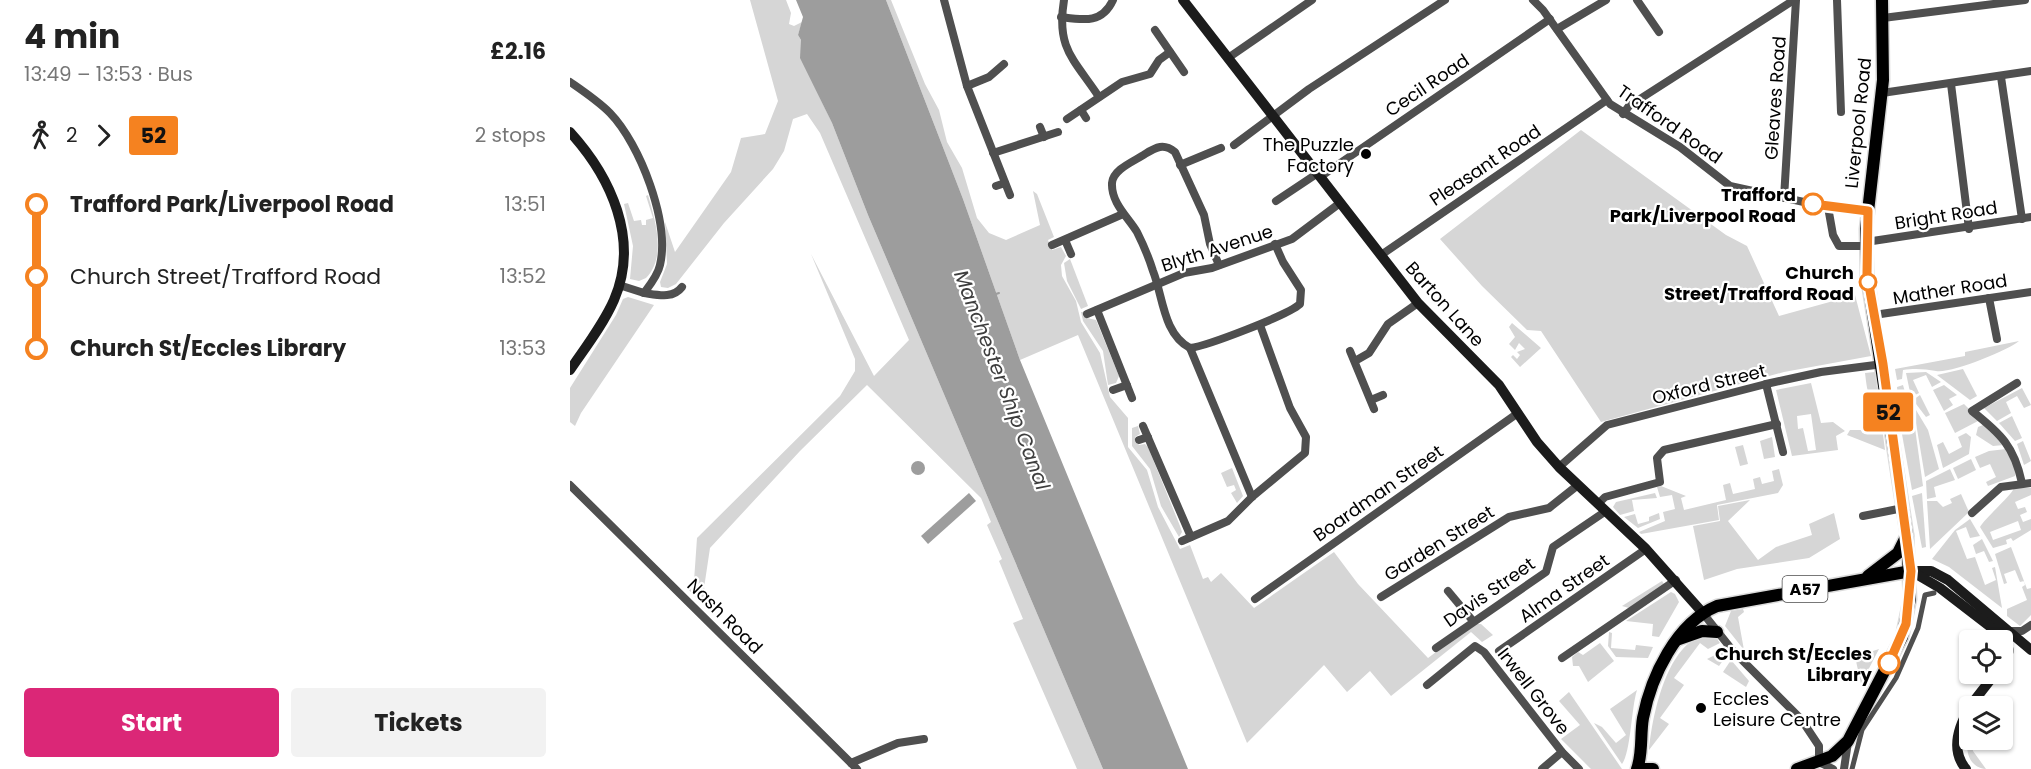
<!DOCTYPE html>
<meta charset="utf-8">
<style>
body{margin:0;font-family:Poppins,sans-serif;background:#f2f2f2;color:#222;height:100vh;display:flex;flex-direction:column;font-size:22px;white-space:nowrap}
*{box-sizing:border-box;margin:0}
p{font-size:20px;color:#767676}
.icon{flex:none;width:33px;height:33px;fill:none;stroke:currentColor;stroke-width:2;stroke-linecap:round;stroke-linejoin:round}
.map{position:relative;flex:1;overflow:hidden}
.side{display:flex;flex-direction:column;background:#fff;width:570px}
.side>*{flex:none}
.badge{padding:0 12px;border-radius:4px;font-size:21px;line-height:39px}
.fabs{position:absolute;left:1389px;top:630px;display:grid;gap:12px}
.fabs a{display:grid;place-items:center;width:54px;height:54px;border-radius:6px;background:#fff;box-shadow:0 2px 4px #0004;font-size:30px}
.map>.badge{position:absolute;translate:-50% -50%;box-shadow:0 0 0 3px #fff}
.legs{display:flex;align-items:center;gap:9px;height:66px;padding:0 24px;font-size:20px}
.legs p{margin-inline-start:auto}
.overview{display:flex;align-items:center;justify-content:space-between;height:102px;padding:0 24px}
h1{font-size:33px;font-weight:700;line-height:45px}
.primary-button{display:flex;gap:12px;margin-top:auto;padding:12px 24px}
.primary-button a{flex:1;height:69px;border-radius:6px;background:#db2777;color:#fff;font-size:24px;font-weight:700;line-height:69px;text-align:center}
.primary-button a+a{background:#f2f2f2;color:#222}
ul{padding:0 24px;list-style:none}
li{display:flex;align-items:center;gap:21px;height:72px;font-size:22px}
li i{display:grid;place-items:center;width:9px;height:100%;margin:0 8px;background:currentColor}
li i::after{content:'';width:15px;height:15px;margin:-8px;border:4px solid;border-radius:50%;background:#fff}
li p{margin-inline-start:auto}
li:first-child i{background:linear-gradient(#0000 50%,currentColor 0)}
li:last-child i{background:linear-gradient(currentColor 50%,#0000 0)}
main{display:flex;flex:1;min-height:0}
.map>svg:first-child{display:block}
</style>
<main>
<section class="side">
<div class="overview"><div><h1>4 min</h1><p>13:49 – 13:53 · Bus</p></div><b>£2.16</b></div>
<div class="legs"><svg class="icon" aria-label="walk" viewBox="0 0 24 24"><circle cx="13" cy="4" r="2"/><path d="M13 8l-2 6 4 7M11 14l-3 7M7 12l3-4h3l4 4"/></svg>2<svg class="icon" aria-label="forward" viewBox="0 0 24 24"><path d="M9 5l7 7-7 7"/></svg><b class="badge" style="background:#f58220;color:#111">52</b><p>2 stops</p></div>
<ul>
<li><i style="color:#f58220"></i><b>Trafford Park/Liverpool Road</b><p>13:51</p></li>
<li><i style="color:#f58220"></i><span>Church Street/Trafford Road</span><p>13:52</p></li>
<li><i style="color:#f58220"></i><b>Church St/Eccles Library</b><p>13:53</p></li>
</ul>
<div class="primary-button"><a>Start</a><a>Tickets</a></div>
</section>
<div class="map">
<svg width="1461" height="769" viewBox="0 0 1461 769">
<rect width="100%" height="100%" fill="#fff"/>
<g fill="#d6d6d6" fill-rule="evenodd">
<path d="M180,0H216L221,13L219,24L224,26L232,22L228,35L231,40V58L262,123L298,215L533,769H507L443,623L453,619L429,561L432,559L417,525L421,522L411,498L297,385L230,451L140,548L134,588L141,596L127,599L117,588L124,581L127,538L270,396L285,371V359L241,254L304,376L339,340L250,133L237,114L223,119L214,151L203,169L154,223L106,284L98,288L91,287L90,282L97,264L95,222L105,252L161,172L171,138L195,134L208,101Z"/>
<path d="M316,0H321L355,84L369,110L377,142L392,168L407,218L419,233L436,240L470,225L463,191L467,194L484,237L478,240L482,250L491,247L496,256L491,265L492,276L506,301L511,322L530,353L540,397L558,418V447L577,470L588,507L610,549L620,545L633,579L638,577L641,582L651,573L684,608L764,552L788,584L858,658L903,624H911L923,635L912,642L901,632L821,696L800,671L777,692L754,665L677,743L508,335L450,360L393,199Z"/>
<path d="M1011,130L1156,235L1177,246L1209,316L1285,295L1301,356L1214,372L1031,422L971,331L957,330L912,286L870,239Z"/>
<path d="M78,195C85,220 97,257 76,278L69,281L60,279L63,246L54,204L58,203L64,221L71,220L72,225H76V220L83,218L76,196Z"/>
<path d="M500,259L518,306L511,309L497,281L494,263Z"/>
<path d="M58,297L84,305L11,413L5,426L0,422V388L46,315L53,299Z"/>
<path d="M511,312H513L517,318L526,320L549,376L546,383L538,385L533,351L513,321Z"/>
<path d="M942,323L971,348L950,367L941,357L943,355L947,359L950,355L947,352L955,349L949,343L945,350L939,344L945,337L939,327Z"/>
<path d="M1449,341C1439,350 1380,374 1366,371C1355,369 1345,368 1333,370L1332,379L1327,380L1325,369L1395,356V352Z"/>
<path d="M1393,369L1407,396L1400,400L1367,375Z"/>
<path d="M1305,372L1315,450L1277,435L1280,430H1302C1310,418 1305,410 1300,398C1297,391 1296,381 1295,373Z"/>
<path d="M1356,372L1371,382L1362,387L1356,375L1343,380L1349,393L1341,397L1336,373Z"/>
<path d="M1241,383L1251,423L1263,422L1275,431L1266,436L1268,450L1222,456L1206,390ZM1241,414L1246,450L1238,451L1233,428L1228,429L1227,416Z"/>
<path d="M1333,385L1345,428L1353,486L1342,490L1330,423L1327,387Z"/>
<path d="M1374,385L1387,395L1379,399L1383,405L1374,411L1363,390Z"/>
<path d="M1452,388L1461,405L1454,408L1447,396L1436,402L1441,413L1427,421L1414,408Z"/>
<path d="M1350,395L1360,415L1356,417L1343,400Z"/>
<path d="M1394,404L1410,420L1385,433L1375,413Z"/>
<path d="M1343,405L1358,430L1369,469L1355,477Z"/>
<path d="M1442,416L1452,438L1445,441L1429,423Z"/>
<path d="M1413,425L1434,445L1423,446L1406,435L1408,427Z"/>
<path d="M568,426L570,434L565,437L569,445L575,444L578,447L610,526L612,532L609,537L591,506L580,469L562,446V428Z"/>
<path d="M1396,433L1401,437L1399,454L1373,468L1367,445L1373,442L1379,454L1392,447L1388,437Z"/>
<path d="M1202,437L1205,457L1194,459L1190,441Z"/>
<path d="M1453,441L1461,461L1454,465L1447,444Z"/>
<path d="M1173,445L1178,464L1170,466L1165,447Z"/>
<path d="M1436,449L1446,466L1445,476L1418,486L1416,482L1426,477L1420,464L1410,468L1405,457L1419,451Z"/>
<path d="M1401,459L1406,470L1388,479L1383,468Z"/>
<path d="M662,468L673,496L667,503L661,493L666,490L664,485L657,487L651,473Z"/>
<path d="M1209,469L1213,485L1208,493L1147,505L1149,520L1071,534L1069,532L1095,521L1093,512L1105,509L1102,495L1090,497L1087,487L1091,486L1116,496L1111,498L1114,510L1156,500L1153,485L1160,483L1163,494L1185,489L1183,479L1190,477L1192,484L1204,481L1202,471Z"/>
<path d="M1380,469L1385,480L1364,487L1366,497L1357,499L1356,481Z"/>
<path d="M1444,488H1461V495L1445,502L1448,509L1455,507L1457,512L1450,515L1453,522L1461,519V530L1443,541L1441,538L1436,540L1437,544L1423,548L1410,527C1417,516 1441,496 1444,488ZM1448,521L1451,530L1423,540L1420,532Z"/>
<path d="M1085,493L1087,498L1062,500L1064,511L1050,515L1043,507L1046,502Z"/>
<path d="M1352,493L1356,547L1352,548L1342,496Z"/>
<path d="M1391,494L1399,512L1360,549L1357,501H1367L1373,507L1382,503L1380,499Z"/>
<path d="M1180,500L1158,521L1188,560L1206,547L1242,535L1239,524L1264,513L1270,539L1239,558L1167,569L1134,580L1123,526L1150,521L1148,506Z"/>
<path d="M1089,513L1090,519L1068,528L1054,517L1065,514L1068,524L1079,521V517Z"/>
<path d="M1400,519L1410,536L1400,538L1396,527L1386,531L1397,559L1405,557L1415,585L1426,580L1422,568L1425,567L1432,608L1379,567L1362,559L1385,530Z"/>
<path d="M1412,539L1423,561L1419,562L1414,551L1406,554L1403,545Z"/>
<path d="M1441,547L1457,589L1461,588V615L1450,626L1437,616V609L1457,600L1452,587L1455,585L1454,581L1450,582L1445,570L1434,574L1437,583L1434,584L1425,554Z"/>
<path d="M1092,581L1094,584L1059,608L1052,606Z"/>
<path d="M1101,592L1105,594L1109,602L1089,637L1082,636L1083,624L1056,621Z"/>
<path d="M1173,609L1174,612L1168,617L1174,650L1155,626L1161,611Z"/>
<path d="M1039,632L1042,633L1041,648L1065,650L1066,645L1083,647L1078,658L1046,657L1038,646Z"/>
<path d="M1132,636H1145L1150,643L1138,649L1130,643L1104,678L1114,685L1090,718L1099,724L1079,750C1082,717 1096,647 1132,636Z"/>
<path d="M1030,643L1044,661L1018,682L1009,666H1003L1002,657L1008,652L1013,655Z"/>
<path d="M1309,649L1291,684L1286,661L1304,657L1303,651Z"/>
<path d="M1153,651L1157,655L1149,666L1137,659Z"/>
<path d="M1161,660L1179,681L1176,687L1153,672Z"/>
<path d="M1067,690C1061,709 1061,752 1052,764L1024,723L1032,727L1046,743L1056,735L1040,709Z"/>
<path d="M999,692L1052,769H1021L991,739L1010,725L989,701Z"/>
<path d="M1399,728L1403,751L1416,769C1395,767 1395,744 1399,728Z"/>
</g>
<g fill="#9d9d9d">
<path d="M226,0H316L393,199L450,360L618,769H533L298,215L262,123L230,58L231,40L228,35L233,17Z"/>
<circle cx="348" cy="468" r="7"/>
<path d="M399,493L406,501L358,544L351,536Z"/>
</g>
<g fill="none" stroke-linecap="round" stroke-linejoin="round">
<path stroke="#9d9d9d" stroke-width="2" d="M426,294L429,293"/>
<defs>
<g id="primary">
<path d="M1298,576L1328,553L1337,535"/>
<path d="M1109,639L1132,631L1147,632"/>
<path d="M1067,769C1073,753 1070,735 1073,718C1081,677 1106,623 1147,606L1341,571"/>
<path d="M1069,769H1083"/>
<path d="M1227,769L1262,756L1278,741L1332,637L1340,599L1337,535L1297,275L1296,229L1313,80L1312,0"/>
</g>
</defs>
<use href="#primary" stroke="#dbdbdb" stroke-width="15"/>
<path stroke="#4f4f4f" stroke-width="5" d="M1282,769L1292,730L1326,678L1348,628L1355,595L1364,593"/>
<g stroke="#4f4f4f" stroke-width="8">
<path d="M374,0L397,86L440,195"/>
<path d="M494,0C486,49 504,59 529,97"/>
<path d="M963,0L973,10L1040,104L1110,147L1160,186L1243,204L1297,211"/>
<path d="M1067,0L1089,32"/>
<path d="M1267,0L1271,112"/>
<path d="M491,17C513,20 532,24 543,0"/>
<path d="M1313,18L1455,0"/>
<path d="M987,29L1036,0"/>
<path d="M585,30L614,72"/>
<path d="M658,58L742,0"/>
<path d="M1431,77L1452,219"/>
<path d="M0,82C13,91 28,101 40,113C70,144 100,222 90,265C88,275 80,285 74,293L49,285"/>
<path d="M1381,84L1399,229"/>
<path d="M397,86L419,77L434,64"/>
<path d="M1312,93L1461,71"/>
<path d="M511,110L516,118"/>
<path d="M1053,114L1059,106L1224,0"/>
<path d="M497,119L552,82L580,74L589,60L600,52"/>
<path d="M470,127L474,137"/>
<path d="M664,145L739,89L875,0"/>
<path d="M423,153L488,132"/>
<path d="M610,165L651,148"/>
<path d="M750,177L980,19"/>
<path d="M426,186L435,183"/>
<path d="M1214,198L1226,0"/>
<path d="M706,201L748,173"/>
<path d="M1258,207L1263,235L1269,246H1296"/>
<path d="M495,240L501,254"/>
<path d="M1296,242L1461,217"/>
<path d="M482,245L553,214"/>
<path d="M811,255L1037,100"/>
<path d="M649,265L640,244L634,215L605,152C594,143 586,147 575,154C565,161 543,169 542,183C541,203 558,217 567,232C573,244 579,258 583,271C593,296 593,334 620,348L682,497"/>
<path d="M74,293C88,295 103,299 112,287"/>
<path d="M1419,298L1427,339"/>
<path d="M527,310L562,398"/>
<path d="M517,314L614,273L642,268L722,239L770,203"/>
<path d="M1304,315L1461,292"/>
<path d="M620,348C637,346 718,315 730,304L731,290L713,262L705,244"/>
<path d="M780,351L804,409"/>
<path d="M785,361L799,353L818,324L848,303"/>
<path d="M1447,383L1402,411C1431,434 1444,446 1452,483"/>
<path d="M1196,384L1213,452"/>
<path d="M543,390L557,385"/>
<path d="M801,400L813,395"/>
<path d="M573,426L621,537"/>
<path d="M569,440L578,437"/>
<path d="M989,467L1037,425L1196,384L1251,372L1313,364"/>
<path d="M0,485L287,769"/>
<path d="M1028,504L1035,497L1090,482L1087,458L1094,450L1207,424"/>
<path d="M1402,513L1431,487L1461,483"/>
<path d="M1293,516L1333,508"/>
<path d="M612,541L658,521L682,497L735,453L736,437L720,408L690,325"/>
<path d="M878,591L903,621"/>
<path d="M811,597L939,517L979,508L1008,485"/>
<path d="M685,599L948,413"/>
<path d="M1132,612L1163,651L1231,719L1249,746V762L1263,769"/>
<path d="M1438,631H1452L1461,625"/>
<path d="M866,648L976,572L983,547L1036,511"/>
<path d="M929,651L1076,549"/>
<path d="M992,658L1106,580"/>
<path d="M857,685L905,646L914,652L992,752L1009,769"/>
<path d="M281,763L328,743L354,739"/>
<path d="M972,769L992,752"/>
<path d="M1274,769L1278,742"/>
</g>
<g stroke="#1c1c1c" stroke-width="10">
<path d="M613,0L848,303L929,385L967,442L989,467L1076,549L1132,612"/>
<path d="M0,132C41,177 70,240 44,300C33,325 15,348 0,370"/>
<path d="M1341,571H1361L1378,580L1461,650"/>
<path d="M1341,571L1370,588L1435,638C1440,649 1440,655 1432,664"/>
<path d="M1400,706L1425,674"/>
<path d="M1396,769C1380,750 1388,727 1400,707"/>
</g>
<use href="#primary" stroke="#000" stroke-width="12"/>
</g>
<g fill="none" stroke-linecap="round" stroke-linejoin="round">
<defs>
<path id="line-1" d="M1243,204L1298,211L1297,274L1313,364L1341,571L1336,624L1319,663"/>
</defs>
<use href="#line-1" stroke="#fff" stroke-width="14"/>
<use href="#line-1" stroke="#f58220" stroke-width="9"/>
</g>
<g fill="#000" stroke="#fff" stroke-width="2">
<circle cx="796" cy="154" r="6"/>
<circle cx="1131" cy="708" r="6"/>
</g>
<g fill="#fff" stroke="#f58220" stroke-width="3">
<circle cx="1243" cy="204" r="10"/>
<circle cx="1298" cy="282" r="8"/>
<circle cx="1319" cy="663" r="10"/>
</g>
<g text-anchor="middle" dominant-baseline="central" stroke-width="4.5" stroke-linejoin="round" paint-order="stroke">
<rect fill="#fff" stroke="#4c4c4c" stroke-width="1.5" x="1212.5" y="576" width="45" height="26" rx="4.5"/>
<g font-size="16" font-weight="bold" fill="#000">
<text x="1235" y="589">A57</text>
</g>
<g font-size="18" fill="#000" stroke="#fff">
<text transform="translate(857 85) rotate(-34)">Cecil Road</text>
<text transform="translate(1205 98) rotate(-86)">Gleaves Road</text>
<text transform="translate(1288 123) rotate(-84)">Liverpool Road</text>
<text transform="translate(1100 124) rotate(35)">Trafford Road</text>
<text transform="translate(915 165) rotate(-34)">Pleasant Road</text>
<text transform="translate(1376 215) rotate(-9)">Bright Road</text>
<text transform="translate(647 248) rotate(-18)">Blyth Avenue</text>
<text transform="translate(1380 289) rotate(-9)">Mather Road</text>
<text transform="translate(875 304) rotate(48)">Barton Lane</text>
<text transform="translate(1139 384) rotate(-14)">Oxford Street</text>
<text transform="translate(808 493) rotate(-35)">Boardman Street</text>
<text transform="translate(869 543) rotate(-32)">Garden Street</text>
<text transform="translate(994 588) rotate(-35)">Alma Street</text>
<text transform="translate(919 592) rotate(-35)">Davis Street</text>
<text transform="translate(155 616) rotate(45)">Nash Road</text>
<text transform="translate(964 691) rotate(52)">Irwell Grove</text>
</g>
<g font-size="18" fill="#000" stroke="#fff" text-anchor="end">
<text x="784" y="144">The Puzzle<tspan x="784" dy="21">Factory</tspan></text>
<text x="1143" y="698" text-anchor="start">Eccles<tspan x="1143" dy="21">Leisure Centre</tspan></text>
</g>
<g font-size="18" font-weight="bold" fill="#000" stroke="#fff" text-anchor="end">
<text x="1226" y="194">Trafford<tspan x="1226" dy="21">Park/Liverpool Road</tspan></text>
<text x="1284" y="272">Church<tspan x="1284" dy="21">Street/Trafford Road</tspan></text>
<text x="1302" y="653">Church St/Eccles<tspan x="1302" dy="21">Library</tspan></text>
</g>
<g font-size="20" font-style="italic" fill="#3e3e3e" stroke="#fff">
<text transform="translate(432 380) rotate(69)">Manchester Ship Canal</text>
</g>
</g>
</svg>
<div class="fabs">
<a><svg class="icon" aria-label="locate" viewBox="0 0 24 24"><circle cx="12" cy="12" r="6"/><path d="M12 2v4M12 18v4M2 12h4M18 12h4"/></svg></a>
<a><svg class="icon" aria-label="layers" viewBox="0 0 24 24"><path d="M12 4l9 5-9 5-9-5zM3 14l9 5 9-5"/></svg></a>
</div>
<b class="badge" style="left:1318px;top:412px;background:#f58220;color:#111">52</b>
</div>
</main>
